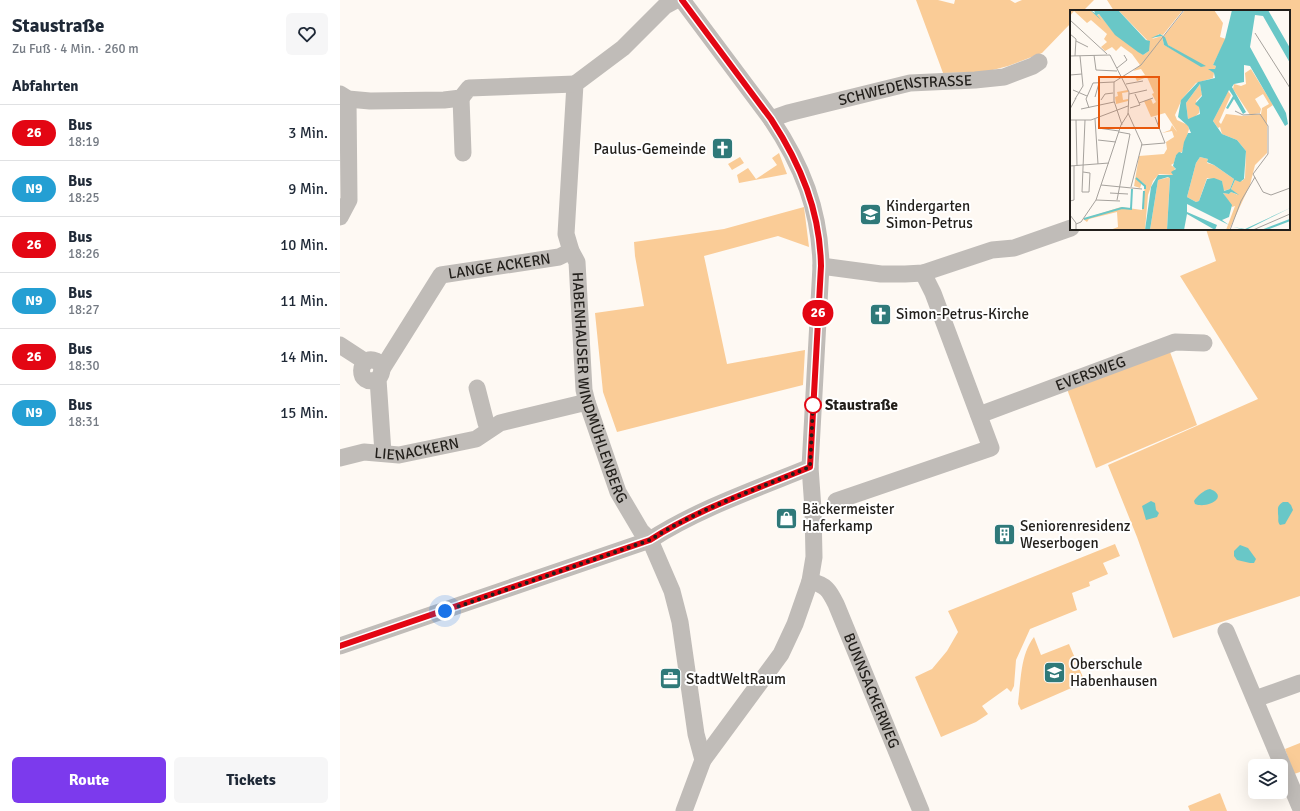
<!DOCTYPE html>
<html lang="de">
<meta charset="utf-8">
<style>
body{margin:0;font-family:Signika,sans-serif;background:#f6f6f7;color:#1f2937;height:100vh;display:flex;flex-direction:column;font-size:15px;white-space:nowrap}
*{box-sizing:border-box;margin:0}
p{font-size:13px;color:#747a83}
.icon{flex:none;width:22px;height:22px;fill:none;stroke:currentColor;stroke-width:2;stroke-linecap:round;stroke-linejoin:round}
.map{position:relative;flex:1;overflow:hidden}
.side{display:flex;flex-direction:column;background:#fff;width:340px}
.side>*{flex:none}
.badge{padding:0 8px;border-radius:13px;font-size:14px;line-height:26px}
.buttons{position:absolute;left:908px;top:759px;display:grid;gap:8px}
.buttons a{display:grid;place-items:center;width:40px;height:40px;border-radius:6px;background:#fff;box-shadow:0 4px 16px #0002;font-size:20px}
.you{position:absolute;width:20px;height:20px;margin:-10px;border:3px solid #fff;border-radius:50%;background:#1a73e8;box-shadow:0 0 0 6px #1a73e833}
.map>.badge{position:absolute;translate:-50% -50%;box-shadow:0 0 0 2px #fff}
h2{padding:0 12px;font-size:15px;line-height:36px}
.round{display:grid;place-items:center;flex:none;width:42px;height:42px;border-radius:6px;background:#f6f6f7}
.headline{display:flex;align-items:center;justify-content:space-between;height:68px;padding:0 12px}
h1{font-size:19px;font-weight:700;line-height:30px}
.button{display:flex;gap:8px;margin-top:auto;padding:8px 12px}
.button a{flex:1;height:46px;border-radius:6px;background:#7c3aed;color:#fff;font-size:16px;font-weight:700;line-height:46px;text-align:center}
.button a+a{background:#f6f6f7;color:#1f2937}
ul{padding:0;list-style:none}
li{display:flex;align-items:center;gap:12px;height:56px;padding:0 12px;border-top:1px solid #e0e1e3}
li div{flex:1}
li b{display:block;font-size:15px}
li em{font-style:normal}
li .badge{min-width:44px;font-weight:700;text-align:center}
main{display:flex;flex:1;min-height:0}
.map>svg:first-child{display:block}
</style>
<main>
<section class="side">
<div class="headline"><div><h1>Staustraße</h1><p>Zu Fuß · 4 Min. · 260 m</p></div><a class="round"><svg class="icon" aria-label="heart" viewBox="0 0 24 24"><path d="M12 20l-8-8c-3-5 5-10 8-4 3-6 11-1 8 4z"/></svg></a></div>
<h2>Abfahrten</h2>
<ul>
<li><span class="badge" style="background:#e30613;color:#fff">26</span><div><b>Bus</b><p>18:19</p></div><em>3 Min.</em></li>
<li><span class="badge" style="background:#249fd3;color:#fff">N9</span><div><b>Bus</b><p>18:25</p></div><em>9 Min.</em></li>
<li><span class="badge" style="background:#e30613;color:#fff">26</span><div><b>Bus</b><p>18:26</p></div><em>10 Min.</em></li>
<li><span class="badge" style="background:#249fd3;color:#fff">N9</span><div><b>Bus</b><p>18:27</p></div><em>11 Min.</em></li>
<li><span class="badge" style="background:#e30613;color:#fff">26</span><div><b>Bus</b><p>18:30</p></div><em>14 Min.</em></li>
<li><span class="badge" style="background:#249fd3;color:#fff">N9</span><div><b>Bus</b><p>18:31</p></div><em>15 Min.</em></li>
</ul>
<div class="button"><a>Route</a><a>Tickets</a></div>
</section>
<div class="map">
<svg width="960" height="811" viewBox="0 0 960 811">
<rect width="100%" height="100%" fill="#fef9f3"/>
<g fill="#facc97">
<path d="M576,0H598L614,4L615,0H670L675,3L682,0H754L743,11H731V23L702,53L668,66L649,71L638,72L603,73Z"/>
<path d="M767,0H960V596L833,638L797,537L768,465L918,399L840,276L876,261L866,229H949V11H774Z"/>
<path d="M439,153L447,174L399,183L397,175L408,168L416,179L437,165L432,158Z"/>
<path d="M400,157L404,163L392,170L388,164Z"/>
<path d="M464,207L469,247L438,236L364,256L387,364L465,350L463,385L277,432L263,392L255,313L304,306L295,256L294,242L384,229Z"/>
<path d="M830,352L857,425L756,468L727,389Z"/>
<path d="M775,544L780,556L763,563L768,574L749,582L750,586L732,593L737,610L690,629L676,660L674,686L671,692L667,688L642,706L648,714L636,722L601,737L575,677L592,669L607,651L618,632L608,611Z"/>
<path d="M694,637L701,655L729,644L745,682L681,710L678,704C681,682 680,655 694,637Z"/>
<path d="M960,743V772L954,774L945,749Z"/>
<path d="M880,793L887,811H850L848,806Z"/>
</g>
<g fill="#69c7c7">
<path d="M870,489C890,497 867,509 855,504L854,501C857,496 864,490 870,489Z"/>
<path d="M811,501L815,503L816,510L819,513L817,517L806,520L802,506Z"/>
<path d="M943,502H948L951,505L953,510L945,524L940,525C937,521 939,519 938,514C938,508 937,506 943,502Z"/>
<path d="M900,545L908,548L916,559L914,563H910L897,560L894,556V551Z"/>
</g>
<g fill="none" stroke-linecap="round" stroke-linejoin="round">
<g stroke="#c0bcb8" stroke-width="17">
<path id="s1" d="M336,0L325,6L283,48L235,84L226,234L231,251L237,262L244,390L247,402L278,492L301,531L310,540L332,591L340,622L356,734L363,760"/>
<path d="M342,0L431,119C462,165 480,210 481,266L470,467L473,509L474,557L470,581L455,624L441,654L363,760L344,811"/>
<path d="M0,94L8,99L30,101L104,100L121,98L129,88L235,84"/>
<path d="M121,98L123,153"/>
<path id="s2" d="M431,119L448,113L570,83L635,80L664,77L693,66L699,62"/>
<path d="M0,217L9,200L8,99"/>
<path d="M481,266L541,274H565L583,273L652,250L674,248L731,228"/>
<path d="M0,345L26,362"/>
<path id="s3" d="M42,369L101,275L219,257L231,251"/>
<path d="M38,379C15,389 18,353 36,361C44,364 43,373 38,379L43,453"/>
<path d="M137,388L146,423L150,429"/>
<path id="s4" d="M639,415L835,342L864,343"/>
<path id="s5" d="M0,458L24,452L59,455L136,439L160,423L247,402"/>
<path d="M496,501L651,448L593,293L583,273"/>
<path id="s6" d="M470,581C486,585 489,590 496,604L581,811"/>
<path d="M886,631L960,807"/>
<path d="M0,646L310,540C358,509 416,489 470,467"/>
<path d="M915,699L960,683"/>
</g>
</g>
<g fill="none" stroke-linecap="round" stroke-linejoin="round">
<defs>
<path id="line" d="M0,646L310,540C358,509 417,489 470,467L481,266C480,211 461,165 431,119L342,0"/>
</defs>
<use href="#line" stroke="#fff" stroke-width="9"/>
<use href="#line" stroke="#e30613" stroke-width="6"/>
<path stroke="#221f1b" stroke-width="4" stroke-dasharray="0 7.2" d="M105,611L310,540C358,509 417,489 470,467L473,405"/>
</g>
<defs>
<symbol id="church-square" viewBox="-11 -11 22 22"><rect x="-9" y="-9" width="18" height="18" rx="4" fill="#2f7979" stroke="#fff"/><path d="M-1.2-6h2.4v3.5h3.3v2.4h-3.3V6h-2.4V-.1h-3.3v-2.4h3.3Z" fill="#fff"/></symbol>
<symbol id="school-square" viewBox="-11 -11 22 22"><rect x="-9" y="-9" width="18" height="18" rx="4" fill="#2f7979" stroke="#fff"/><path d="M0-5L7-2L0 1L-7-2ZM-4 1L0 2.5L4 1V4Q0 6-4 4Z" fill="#fff"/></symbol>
<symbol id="shop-square" viewBox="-11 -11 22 22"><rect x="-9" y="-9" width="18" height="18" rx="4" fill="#2f7979" stroke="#fff"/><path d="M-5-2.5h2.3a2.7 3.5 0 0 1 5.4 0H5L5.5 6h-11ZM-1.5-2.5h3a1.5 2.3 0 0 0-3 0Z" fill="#fff"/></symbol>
<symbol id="building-square" viewBox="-11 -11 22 22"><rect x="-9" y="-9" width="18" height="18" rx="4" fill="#2f7979" stroke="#fff"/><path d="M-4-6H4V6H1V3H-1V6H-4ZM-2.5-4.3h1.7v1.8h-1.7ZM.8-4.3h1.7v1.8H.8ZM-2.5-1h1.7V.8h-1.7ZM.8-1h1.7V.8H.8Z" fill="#fff"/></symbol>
<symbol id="office-square" viewBox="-11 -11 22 22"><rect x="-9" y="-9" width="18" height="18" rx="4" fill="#2f7979" stroke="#fff"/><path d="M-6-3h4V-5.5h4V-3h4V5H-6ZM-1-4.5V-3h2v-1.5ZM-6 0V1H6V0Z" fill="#fff"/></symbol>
</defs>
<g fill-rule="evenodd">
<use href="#church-square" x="370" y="136" width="25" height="25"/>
<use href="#school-square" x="518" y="202" width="25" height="25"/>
<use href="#church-square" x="528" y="302" width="25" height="25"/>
<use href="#shop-square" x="434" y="506" width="25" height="25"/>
<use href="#building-square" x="652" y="522" width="25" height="25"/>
<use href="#school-square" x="702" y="660" width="25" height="25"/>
<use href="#office-square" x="318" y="666" width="25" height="25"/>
</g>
<circle fill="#fff" stroke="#e30613" stroke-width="2" cx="473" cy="405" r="8"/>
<g text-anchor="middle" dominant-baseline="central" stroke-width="4" stroke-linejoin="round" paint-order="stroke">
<g font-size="15" fill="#221f1b" stroke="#fff">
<text stroke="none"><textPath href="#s2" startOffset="138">SCHWEDENSTRASSE</textPath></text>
<text stroke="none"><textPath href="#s3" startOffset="170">LANGE ACKERN</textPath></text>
<text stroke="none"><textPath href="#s4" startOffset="119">EVERSWEG</textPath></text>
<text stroke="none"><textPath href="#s1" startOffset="441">HABENHAUSER WINDMÜHLENBERG</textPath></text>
<text stroke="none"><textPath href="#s5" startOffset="78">LIENACKERN</textPath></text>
<text stroke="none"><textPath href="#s6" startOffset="130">BUNNSACKERWEG</textPath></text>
</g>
<g font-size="15" fill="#221f1b" stroke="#fff" text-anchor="start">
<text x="366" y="149" text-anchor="end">Paulus-Gemeinde</text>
<text x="546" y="206">Kindergarten<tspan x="546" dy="17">Simon-Petrus</tspan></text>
<text x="556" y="314">Simon-Petrus-Kirche</text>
<text x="462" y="509">Bäckermeister<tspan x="462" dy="17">Haferkamp</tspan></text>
<text x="680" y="526">Seniorenresidenz<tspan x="680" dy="17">Weserbogen</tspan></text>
<text x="730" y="664">Oberschule<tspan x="730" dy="17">Habenhausen</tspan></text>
<text x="346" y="679">StadtWeltRaum</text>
</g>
<g font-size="15" font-weight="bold" fill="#221f1b" stroke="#fff" text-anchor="start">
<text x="485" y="405">Staustraße</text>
</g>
</g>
<g transform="translate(730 10)">
<rect width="220" height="220" fill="#fef9f3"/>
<path d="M0,0H20L27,6L29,4L44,23L73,45L79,41L78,31L48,0H113L93,25L89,24L82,29L92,26L94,35L135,57L96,34L94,26L115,0H144L153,13L150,27L156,29L143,55L146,56L145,60L139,59L144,63L143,68L126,73L112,89L105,105L107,110L118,115L119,119L112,142L106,145L104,153L101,155L105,158L103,165L89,164L83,171L78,185L75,220H40L48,217L47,202L19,209L17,212L13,209L51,197L72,200L75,175L72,172L70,178L64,176L69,146L94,144L97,139L96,132L104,127L102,121L92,123L100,120L102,115L107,122L106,120L95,103L81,107L74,91L81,89L83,94L86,92L82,84L84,83L77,67L67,71L65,67L75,65L71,59L63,61L70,55L62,44L51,36L46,41L42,37L35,41L31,37L37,32L34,29L37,24L21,10L17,13L4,1L0,6ZM181,59L203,95L197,99V143L185,155L180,175L159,220H156L165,196L162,197L153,183L159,184L161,182L168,185L161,179L165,170L172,171L175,168L176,141L167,130L152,124L150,117L148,118L143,111L158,81L161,85L149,112L151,114L156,104L173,106L191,104L192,98L199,94L193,84L185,89L191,99L190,103L180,105L163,79L164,74L171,76L176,74L175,63ZM130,74L132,85L126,91L129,97V103L125,107L118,109L116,93ZM58,80V82L52,83L53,90L58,89V91L46,94L45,87L48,86L47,82ZM130,147L138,149L137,153L144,155L164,169L160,179L153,181L152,171L137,168L129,191L126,192L117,187L126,153ZM100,167L97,220H80L88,170Z" fill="#facc97"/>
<path d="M20,0L25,3L24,0H48L76,30L80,31L79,41L73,45L68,42L45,25L29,4L27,5L31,10ZM162,0H198L220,38V53L193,6L185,5L180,37L216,103L218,114L215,116L180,56L174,55V72L164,74L162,77L176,102L173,104L164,89L158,99L156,98L163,86L159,80L143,111L152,124L167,130L176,141L174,169L170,172L165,170L161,179L169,185L161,182L159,184L153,183L162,195L159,207L152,210L159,215L117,194V202L147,215L145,220L117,204L114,220H97L100,168L98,167L88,170L80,220H75L81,177L88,165H103L101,162L106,159L103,156L106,145L109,142L112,143L114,132L118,123H121L118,116L108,107L111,90L128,72L145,68L144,63L138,59H145L146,56L143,55L155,29ZM130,74L132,86L125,94L129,97L130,104L118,109L116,93ZM130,147L138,149L137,152L144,155L164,169L160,179L154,181L152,171L144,168L137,169L129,191L126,192L117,187L126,153ZM90,24L95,27L98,35L136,56L131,57L94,35L92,26L81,28ZM220,198L176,220L163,217L175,219Z" fill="#69c7c7" fill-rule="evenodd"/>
<path fill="none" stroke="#69c7c7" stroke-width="2" d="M66,168L75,176V179M73,199L74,181M14,209L52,198L61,199L62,179M194,220L220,210"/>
<path fill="none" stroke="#a6a29d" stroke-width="1" d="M0,10L37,44M185,23L220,78M0,24L6,29L5,46M6,31L18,37M24,45L26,60L47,61M0,46L40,45L59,82L58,104L51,115L26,190L11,212L6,214M47,58L57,50L54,45M0,65L12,64M56,74L73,71M3,80L17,86M59,84L77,80M25,87L29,73M5,89L13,76L10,46M31,90L35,84L43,83M69,93L83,88M19,98L16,89L23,73L44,72M60,98L70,95L65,84M0,99L6,88M11,99L44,92M165,101L173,105L190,104L198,116V144L183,164L193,182L201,185L220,178M58,103L72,134L61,177M25,109L28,154M0,110H21L58,96M6,110L7,156M52,115L44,91V72L71,55L114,0M28,118L49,121M28,130L46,132M71,135L95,133L85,107M0,156L39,153M13,162L20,163L19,182H12L15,110M31,175L72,179M40,183L58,184M26,190L50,191M47,190L60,124L49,122M0,191L4,190V156M0,205L6,213V220M160,220L171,191L185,167M183,220L220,204"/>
<path fill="#e8590c" fill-opacity="0.15" stroke="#e8590c" stroke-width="2" d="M29,67H89V118H29Z"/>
<rect width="220" height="220" fill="none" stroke="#221f1b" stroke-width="2"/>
</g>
</svg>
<div class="buttons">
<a><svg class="icon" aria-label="layers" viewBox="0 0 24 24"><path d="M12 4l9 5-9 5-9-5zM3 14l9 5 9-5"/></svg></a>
</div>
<div class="you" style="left:105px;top:611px"></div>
<b class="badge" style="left:478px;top:313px;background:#e30613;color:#fff">26</b>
</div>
</main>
